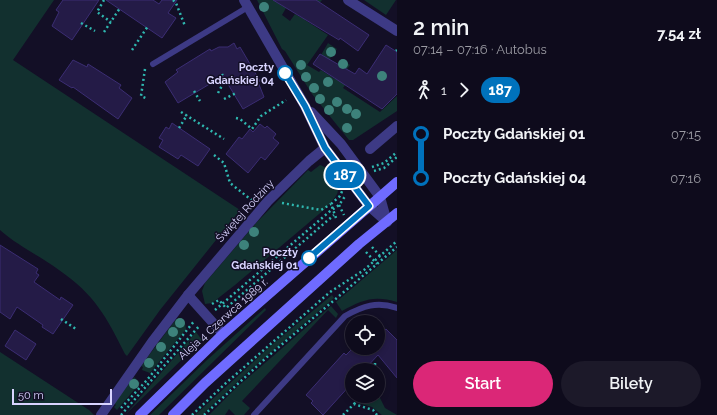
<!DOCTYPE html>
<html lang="pl">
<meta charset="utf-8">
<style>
body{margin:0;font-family:Raleway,sans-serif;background:#1c1929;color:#f1f3f6;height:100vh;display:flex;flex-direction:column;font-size:15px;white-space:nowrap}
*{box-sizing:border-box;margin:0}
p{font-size:13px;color:#9b9ba3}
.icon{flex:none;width:22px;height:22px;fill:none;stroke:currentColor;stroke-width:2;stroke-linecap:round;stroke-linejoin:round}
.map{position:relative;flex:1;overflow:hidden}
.sheet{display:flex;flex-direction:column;background:#0e0b1c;width:320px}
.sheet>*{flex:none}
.badge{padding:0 8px;border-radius:13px;font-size:14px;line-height:26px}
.fabs{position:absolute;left:345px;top:315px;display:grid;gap:8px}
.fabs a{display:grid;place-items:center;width:40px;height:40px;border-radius:50%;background:#0e0b1c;box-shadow:0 2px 6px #0003,0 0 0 1px #2e2b3b;font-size:20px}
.scale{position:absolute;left:12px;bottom:10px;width:100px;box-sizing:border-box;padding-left:4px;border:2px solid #d9d4ff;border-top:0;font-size:11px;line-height:14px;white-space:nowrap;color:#d9d4ff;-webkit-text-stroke:3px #130f26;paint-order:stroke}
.map>.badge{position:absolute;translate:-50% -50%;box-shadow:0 0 0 2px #fff}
.legs{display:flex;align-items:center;gap:6px;height:44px;padding:0 16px;font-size:13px}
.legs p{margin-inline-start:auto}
.summary{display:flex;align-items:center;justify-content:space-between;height:68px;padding:0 16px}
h1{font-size:22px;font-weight:600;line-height:30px}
.action{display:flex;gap:8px;margin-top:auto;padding:8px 16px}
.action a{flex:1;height:46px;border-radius:24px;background:#db2777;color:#fff;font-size:16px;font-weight:600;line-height:46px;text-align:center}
.action a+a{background:#1c1929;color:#f1f3f6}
ul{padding:0 16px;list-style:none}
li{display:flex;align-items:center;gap:14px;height:44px;font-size:15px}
li i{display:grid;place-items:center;width:6px;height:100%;margin:0 5px;background:currentColor}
li i::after{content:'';width:10px;height:10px;margin:-5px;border:3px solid;border-radius:50%;background:#0e0b1c}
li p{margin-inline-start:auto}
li:first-child i{background:linear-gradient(#0000 50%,currentColor 0)}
li:last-child i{background:linear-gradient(currentColor 50%,#0000 0)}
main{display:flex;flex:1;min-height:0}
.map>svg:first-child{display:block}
</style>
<main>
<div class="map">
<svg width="397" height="415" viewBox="0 0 397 415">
<rect width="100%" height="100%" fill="#130f26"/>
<g fill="#12302f">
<path d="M0,0H54L13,60L240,210L160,310L127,356L125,354C106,316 95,295 59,270C40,256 18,246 0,230Z"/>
<path d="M257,0H284L281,5L286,8L282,15L290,21L295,14L302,18L313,0H322L305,20L328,35L307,65L319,72L321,70L335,79L343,67L339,63L342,59L350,65L342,76L348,81L343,88L380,112L397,96V111L353,140H349L312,94L285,51L282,49Z"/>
<path d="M364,0H396L386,15Z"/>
<path d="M328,43L337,49L329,60L321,55Z"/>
<path d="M320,165C326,167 328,170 332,176C344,192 336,196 325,209L235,285L212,303L205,304L202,291L205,283L256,223L308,170L311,172Z"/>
<path d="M397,250V302C374,295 362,300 342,311L336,302Z"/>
<path d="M332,295L334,298L248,372L202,415H195L274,343Z"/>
<path d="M331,306L338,314L336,318L328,310L242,401L250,408L244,415H235L229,409L225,415H209L236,388Z"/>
<path d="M265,308L266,310L159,415H150L207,360Z"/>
<path d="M176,319H181L185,323L186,329L150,373L142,370L143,367L141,366Z"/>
<path d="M196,332L202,340L125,415Z"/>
<path d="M0,352L89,410L94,415H0Z"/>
<path d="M134,377L140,383L117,410L114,407L116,405L114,403Z"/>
<path d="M378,394L385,408L397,415H382L372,407L358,403L364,396H378Z"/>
</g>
<g fill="#241b47" stroke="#3b2d73">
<path d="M63,0H99L72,40L52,26L59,12L56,10Z"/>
<path d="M106,0H153L159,4L162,0H177L168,13L176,18L162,38Z"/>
<path d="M273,0H316L369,35L358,51L340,38L339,40Z"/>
<path d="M234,43L237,49L240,47L260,81L258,82L264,97L243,109L223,76L178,103L165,82L178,72L176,70L210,49L211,51L219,47H228Z"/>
<path d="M386,45L397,52V94L382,109L313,64L320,54L355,74L359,68L367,74Z"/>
<path d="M73,60L87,67L88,64L121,85L119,88L132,98L118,119L73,87L72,88L59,80Z"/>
<path d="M172,123L210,149L198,166L181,155L178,159L159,147L163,140L159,138L166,127L169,129Z"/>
<path d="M260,124L265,128L267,126L276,134L273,138L279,143L265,160L261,157L248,173L226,154L239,137L242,139L250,129L253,132Z"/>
<path d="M0,245L38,269L36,273L39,275L34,282L60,300L61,297L73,305L53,334L42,327L43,325L17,307L10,319L0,312Z"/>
<path d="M386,329L397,340V378L378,355L364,370H352V383L323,415L311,403L313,401L306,395L344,353L346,355L353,348H378V335Z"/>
<path d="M15,330L36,344L26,360L5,346Z"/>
</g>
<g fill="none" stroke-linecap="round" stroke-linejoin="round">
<g stroke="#2fb8b0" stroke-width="2.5" stroke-dasharray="2 3" stroke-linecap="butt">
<path d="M104,0L97,12L111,22"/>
<path d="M173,0L176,3L185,26"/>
<path d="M81,23L95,31"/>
<path d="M104,32L120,8"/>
<path d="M132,50L148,26"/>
<path d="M396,51L397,50"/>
<path d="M145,69L141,96L148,99"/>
<path d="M194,91L200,101"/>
<path d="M218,93L225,80L222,74"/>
<path d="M224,99L236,93"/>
<path d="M181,112L224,139"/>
<path d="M236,118L240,119L252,129L261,116L286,100"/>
<path d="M179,128L187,115"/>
<path d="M214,155L224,163L230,183L254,202"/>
<path d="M372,167L384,163L397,152"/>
<path d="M374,171L384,168L397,157"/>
<path d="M282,203L321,210L331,204"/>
<path d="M339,205L344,215"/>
<path d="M336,218L331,204L340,196L343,189"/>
<path d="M372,247L380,256"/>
<path d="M366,252L377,264"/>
<path d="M212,304L219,300L226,308L334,215"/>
<path d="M215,310L329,212L339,205L346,195"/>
<path d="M61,319L76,329"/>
<path d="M375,370V360"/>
<path d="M354,404L361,396"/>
<path d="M121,408L147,380L195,320"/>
<path d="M121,415L200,325"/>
<path d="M192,415L226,383L330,292L364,270L397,241"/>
<path d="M204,415L267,357L397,247"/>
<path d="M343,415L354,404L373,410L377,415"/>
</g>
<g stroke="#3d3a85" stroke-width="6">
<path d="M153,64L248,7"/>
<path d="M254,415L345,316C363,306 377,301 397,308"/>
</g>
<g stroke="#3d3a85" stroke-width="10">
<path d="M244,0L305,106L325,148L369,206L387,222"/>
<path d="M348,0L397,31"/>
<path d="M311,112L341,144L380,197L387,222"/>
<path d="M370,149L397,126"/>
<path d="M188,295L223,334"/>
<path d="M101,415L152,342L188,295L268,201L309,161L325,148"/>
</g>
<g stroke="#6f6bff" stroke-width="10">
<path d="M140,415L223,334L397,182"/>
<path d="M173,415L205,383L359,244L397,213"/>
</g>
</g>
<g fill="#3d827b">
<circle cx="264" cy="7" r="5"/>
<circle cx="331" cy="52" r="5"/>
<circle cx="343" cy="64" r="5"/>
<circle cx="301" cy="65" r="5"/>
<circle cx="382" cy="76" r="5"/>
<circle cx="306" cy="77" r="5"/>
<circle cx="328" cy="82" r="5"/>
<circle cx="314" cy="88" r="5"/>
<circle cx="320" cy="99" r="5"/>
<circle cx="337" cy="102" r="5"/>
<circle cx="347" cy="109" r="5"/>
<circle cx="329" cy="110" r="5"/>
<circle cx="356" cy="114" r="5"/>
<circle cx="347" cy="128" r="5"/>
<circle cx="254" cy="232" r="5"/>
<circle cx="244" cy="245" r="5"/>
<circle cx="180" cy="323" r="5"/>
<circle cx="173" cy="332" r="5"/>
<circle cx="161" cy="347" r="5"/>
<circle cx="149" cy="363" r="5"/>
<circle cx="134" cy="384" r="5"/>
</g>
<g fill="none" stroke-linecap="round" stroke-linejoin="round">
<defs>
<path id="line-1" d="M285,73L305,106L325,148L369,206L309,258"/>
</defs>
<use href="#line-1" stroke="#fff" stroke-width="9"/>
<use href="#line-1" stroke="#0072bc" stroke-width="6"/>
</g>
<g fill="#fff" stroke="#0072bc" stroke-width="2">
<circle cx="285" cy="73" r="7"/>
<circle cx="309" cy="258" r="7"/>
</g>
<g text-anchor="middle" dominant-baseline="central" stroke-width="3" stroke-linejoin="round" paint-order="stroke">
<g font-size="11" font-weight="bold" fill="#d9d4ff" stroke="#130f26" text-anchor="end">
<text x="274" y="67">Poczty<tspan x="274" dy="13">Gdańskiej 04</tspan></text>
<text x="298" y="252">Poczty<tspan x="298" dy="13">Gdańskiej 01</tspan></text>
</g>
<g font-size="11" fill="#d9d4ff" stroke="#130f26">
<text transform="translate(245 211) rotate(-48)">Świętej Rodziny</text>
<text transform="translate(223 319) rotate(-42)">Aleja 4 Czerwca 1989 r.</text>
</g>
</g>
</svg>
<div class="fabs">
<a><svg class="icon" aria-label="locate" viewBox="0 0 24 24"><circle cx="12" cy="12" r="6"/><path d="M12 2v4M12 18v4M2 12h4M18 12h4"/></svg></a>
<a><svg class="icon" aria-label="layers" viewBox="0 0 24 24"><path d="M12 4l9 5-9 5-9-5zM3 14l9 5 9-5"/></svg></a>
</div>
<div class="scale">50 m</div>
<b class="badge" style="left:345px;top:175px;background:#0072bc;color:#fff">187</b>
</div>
<section class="sheet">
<div class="summary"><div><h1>2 min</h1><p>07:14 – 07:16 · Autobus</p></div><b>7.54 zł</b></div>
<div class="legs"><svg class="icon" aria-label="walk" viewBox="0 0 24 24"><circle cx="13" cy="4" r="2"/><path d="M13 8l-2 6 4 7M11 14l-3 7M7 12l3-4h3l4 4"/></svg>1<svg class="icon" aria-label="forward" viewBox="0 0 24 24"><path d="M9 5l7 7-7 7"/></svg><b class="badge" style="background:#0072bc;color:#fff">187</b></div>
<ul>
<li><i style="color:#0072bc"></i><b>Poczty Gdańskiej 01</b><p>07:15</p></li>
<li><i style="color:#0072bc"></i><b>Poczty Gdańskiej 04</b><p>07:16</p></li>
</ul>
<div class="action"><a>Start</a><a>Bilety</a></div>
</section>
</main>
